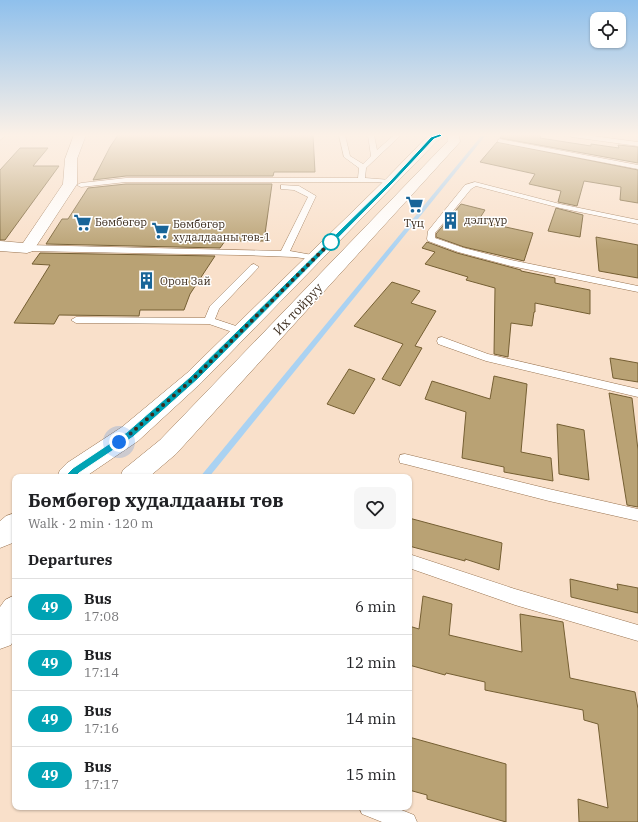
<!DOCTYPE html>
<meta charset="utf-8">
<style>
body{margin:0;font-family:"IBM Plex Serif",serif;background:#f6f6f6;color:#202124;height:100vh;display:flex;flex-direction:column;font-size:15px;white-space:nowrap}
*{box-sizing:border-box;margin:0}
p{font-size:13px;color:#757577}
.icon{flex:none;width:22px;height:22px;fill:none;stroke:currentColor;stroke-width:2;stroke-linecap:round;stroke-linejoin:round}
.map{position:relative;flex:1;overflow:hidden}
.drawer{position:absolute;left:12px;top:474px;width:400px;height:336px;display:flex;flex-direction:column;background:#fff;border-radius:8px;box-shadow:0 1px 3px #0004}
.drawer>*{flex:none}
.badge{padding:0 8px;border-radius:13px;font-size:14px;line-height:26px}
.controls{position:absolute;left:590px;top:12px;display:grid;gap:8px}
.controls a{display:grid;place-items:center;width:36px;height:36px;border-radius:8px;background:#fff;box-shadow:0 1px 3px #0004;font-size:20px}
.you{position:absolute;width:20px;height:20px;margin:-10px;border:3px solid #fff;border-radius:50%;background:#1a73e8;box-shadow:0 0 0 6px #1a73e833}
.map>.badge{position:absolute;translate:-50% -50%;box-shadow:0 0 0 2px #fff}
h2{padding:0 16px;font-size:15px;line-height:36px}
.round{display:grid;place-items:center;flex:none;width:42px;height:42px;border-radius:8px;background:#f6f6f6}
.headline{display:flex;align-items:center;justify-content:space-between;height:68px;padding:0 16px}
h1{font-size:19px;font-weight:800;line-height:30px}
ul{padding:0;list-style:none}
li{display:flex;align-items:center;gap:12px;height:56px;padding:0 16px;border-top:1px solid #e0e0e0}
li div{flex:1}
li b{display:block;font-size:15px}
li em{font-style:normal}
li .badge{min-width:44px;font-weight:700;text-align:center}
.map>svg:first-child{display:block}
</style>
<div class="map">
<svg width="638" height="822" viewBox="0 0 638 822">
<rect width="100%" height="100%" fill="#f9e0ca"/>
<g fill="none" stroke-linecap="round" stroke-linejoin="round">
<path fill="#aad2f2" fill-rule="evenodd" d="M482,135H486L209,477H200Z"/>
</g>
<g fill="#b9a274" stroke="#755f33">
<path d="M118,135H313L315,172H274L273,176H126L93,180L110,147Z"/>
<path d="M502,135H541L540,138L591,146V144L619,148L618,145L638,147V163L500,138Z"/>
<path d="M497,142L638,170V203L620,200L621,187L584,181L577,206L558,202L561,191L529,184L535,174L480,162Z"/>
<path d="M20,148H48L33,166H59L5,240H0V170Z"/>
<path d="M126,184H272L264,241H225L220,248L46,244L62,219H68L88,188Z"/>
<path d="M461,204L485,210L478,221L533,233L524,261L464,247L436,237V234Z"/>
<path d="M556,208L583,215L580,237L548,231Z"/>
<path d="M596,237L638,245V278L599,271Z"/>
<path d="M427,242L457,253L521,270V271L555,278V283L590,290V314L535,303V312H534L532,326L511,323L508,357L494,354L495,288L466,280L468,277L425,264L435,252L422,248Z"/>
<path d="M40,253L215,256L190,294L184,310H140L139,316L59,315L54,324L14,323L50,265L32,264Z"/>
<path d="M392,282L420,291L411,303L436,311L415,346L422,348L400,386L382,379L403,344L354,326Z"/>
<path d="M610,358L638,363V382L613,378Z"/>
<path d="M349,369L375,379L354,414L327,404Z"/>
<path d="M494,376L527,384L521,452L551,458L553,481L504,472V467L462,458L466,412L425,399L432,381L490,399Z"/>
<path d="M609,393L632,398L638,450V507L627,505Z"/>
<path d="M557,424L584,430L589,480L559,474Z"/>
<path d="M409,518L502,543L499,570L465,559V561L409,546Z"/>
<path d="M570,579L618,590L617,584L638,588V613L571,597Z"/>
<path d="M423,596L452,604L449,635L522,652L520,614L563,622L570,678L635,692L638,709V822H579L578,799L608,808L598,724L584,720L583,710L485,690V682L446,673L445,675L409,665V626L419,629Z"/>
<path d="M409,737L506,764V822L427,799V795L409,790Z"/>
</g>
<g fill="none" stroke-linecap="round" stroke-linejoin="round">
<defs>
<g id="service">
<path d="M0,135H6L0,140Z"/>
<path d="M339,135H345L350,156L363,164L371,156L368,135H374L377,150L394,135H401L366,168L365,178L391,180H394V184L377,182H126L81,187L77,185L81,183L126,178H358L359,168L344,157Z"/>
<path d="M569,135H585L638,142V146L572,137Z"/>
<path d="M500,139L638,165V169L498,142V140Z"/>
<path d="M475,182L560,204L638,220V224L560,208L476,186L471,189L435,233V238L464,248L511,260L638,286V292L511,266L458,252L428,241L427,239L428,231L465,185Z"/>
<path d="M281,185L299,186L316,196L290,251L318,256L319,258L318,260L294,257L239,255L27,251L23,248L27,245L281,251L308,197L294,190L281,189Z"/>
<path d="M254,264L259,267L257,269L219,309L215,319L245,329L246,331L245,333L241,335L209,324L76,323L71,320L76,317L205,318L210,306L251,265Z"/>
<path d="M442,337L488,354L638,389V397L486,361L438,344L437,341L438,338Z"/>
<path d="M405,454L549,489L638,509V521L549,501L405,464L400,463L399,459L400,455Z"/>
<path d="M409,554L515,589L638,625V641L515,605L409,568Z"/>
<path d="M359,807H394L414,815L417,822H382L362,814Z"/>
</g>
<path id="minor" d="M74,135H86L77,159V184L33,251L27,253L0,251V241L23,243L63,184L65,159Z"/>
<g id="primary">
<path d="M429,135H446L437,141L201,383L138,441L85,477H57L60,470L67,463L122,427L187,373L386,179Z"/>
<path d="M447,135H459L460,142L176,454L149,477H120L123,470L160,440L448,141Z"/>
<path d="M15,513V542L0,548V521L6,516Z"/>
<path d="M15,595V637L11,645L0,649V607L5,600Z"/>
</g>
</defs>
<use href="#service" stroke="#987350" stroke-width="1"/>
<use href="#minor" stroke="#987350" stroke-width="1"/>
<use href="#primary" stroke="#987350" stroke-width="1"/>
<use href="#service" fill="#fff" fill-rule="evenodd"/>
<use href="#minor" fill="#fff" fill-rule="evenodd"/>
<use href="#primary" fill="#fff" fill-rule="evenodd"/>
</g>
<linearGradient id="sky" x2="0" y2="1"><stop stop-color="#8fc0ec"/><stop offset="0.54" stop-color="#fcf1e7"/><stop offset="1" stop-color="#fcf1e7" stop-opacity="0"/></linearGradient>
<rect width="638" height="250" fill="url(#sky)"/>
<path fill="#00a3b4" stroke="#fff" d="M440,134L442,136L434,139L393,183L197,380L133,437L79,473L72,480H66L64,477L73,468L127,432L191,376L390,181L431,137Z"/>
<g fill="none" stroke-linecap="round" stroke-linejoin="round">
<path stroke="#3c2c1d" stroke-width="4" stroke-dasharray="0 7.2" d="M119,442L130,434L194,378L331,242"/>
</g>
<defs>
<symbol id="supermarket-bare" viewBox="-9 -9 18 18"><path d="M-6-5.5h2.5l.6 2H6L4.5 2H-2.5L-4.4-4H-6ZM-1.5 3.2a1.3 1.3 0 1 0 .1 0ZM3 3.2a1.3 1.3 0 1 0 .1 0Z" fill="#196598" stroke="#fff" stroke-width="2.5" paint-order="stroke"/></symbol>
<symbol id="building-bare" viewBox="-9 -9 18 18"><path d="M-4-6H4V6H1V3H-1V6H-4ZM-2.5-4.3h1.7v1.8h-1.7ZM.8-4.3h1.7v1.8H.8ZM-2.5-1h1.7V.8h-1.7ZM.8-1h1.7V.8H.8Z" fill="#196598" stroke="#fff" stroke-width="2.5" paint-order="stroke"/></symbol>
</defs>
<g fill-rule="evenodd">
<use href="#supermarket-bare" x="402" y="192" width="25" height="25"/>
<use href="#building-bare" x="438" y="208" width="25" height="25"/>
<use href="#supermarket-bare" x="70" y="210" width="25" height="25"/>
<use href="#supermarket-bare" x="148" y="218" width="25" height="25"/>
<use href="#building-bare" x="134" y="268" width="25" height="25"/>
</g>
<circle fill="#fff" stroke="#00a3b4" stroke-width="2" cx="331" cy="242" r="8"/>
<g text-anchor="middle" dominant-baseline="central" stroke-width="3" stroke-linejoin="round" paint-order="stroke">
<g font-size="11" fill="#3c2c1d" stroke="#fff" text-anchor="start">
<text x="464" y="220">дэлгүүр</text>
<text x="95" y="222">Бөмбөгөр</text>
<text x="414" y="223" text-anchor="middle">Түц</text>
<text x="173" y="224">Бөмбөгөр<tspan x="173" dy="13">худалдааны төв-1</tspan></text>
<text x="160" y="281">Орон Зай</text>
</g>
<g font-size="13" fill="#3c2c1d" stroke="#fff">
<text transform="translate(298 309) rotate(-47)">Их тойруу</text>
</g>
</g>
</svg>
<div class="controls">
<a><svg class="icon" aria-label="locate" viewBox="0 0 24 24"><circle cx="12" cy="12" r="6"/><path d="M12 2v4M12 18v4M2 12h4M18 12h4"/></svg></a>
</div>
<div class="you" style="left:119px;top:442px"></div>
<section class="drawer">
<div class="headline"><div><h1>Бөмбөгөр худалдааны төв</h1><p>Walk · 2 min · 120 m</p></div><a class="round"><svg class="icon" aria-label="heart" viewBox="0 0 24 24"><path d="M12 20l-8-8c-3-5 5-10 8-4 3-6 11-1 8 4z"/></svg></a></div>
<h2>Departures</h2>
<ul>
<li><span class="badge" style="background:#00a3b4;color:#fff">49</span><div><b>Bus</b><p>17:08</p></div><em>6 min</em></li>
<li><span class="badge" style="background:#00a3b4;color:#fff">49</span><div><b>Bus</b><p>17:14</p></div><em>12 min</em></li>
<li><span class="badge" style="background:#00a3b4;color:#fff">49</span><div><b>Bus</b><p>17:16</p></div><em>14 min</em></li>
<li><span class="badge" style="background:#00a3b4;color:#fff">49</span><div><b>Bus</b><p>17:17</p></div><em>15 min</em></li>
</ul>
</section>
</div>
